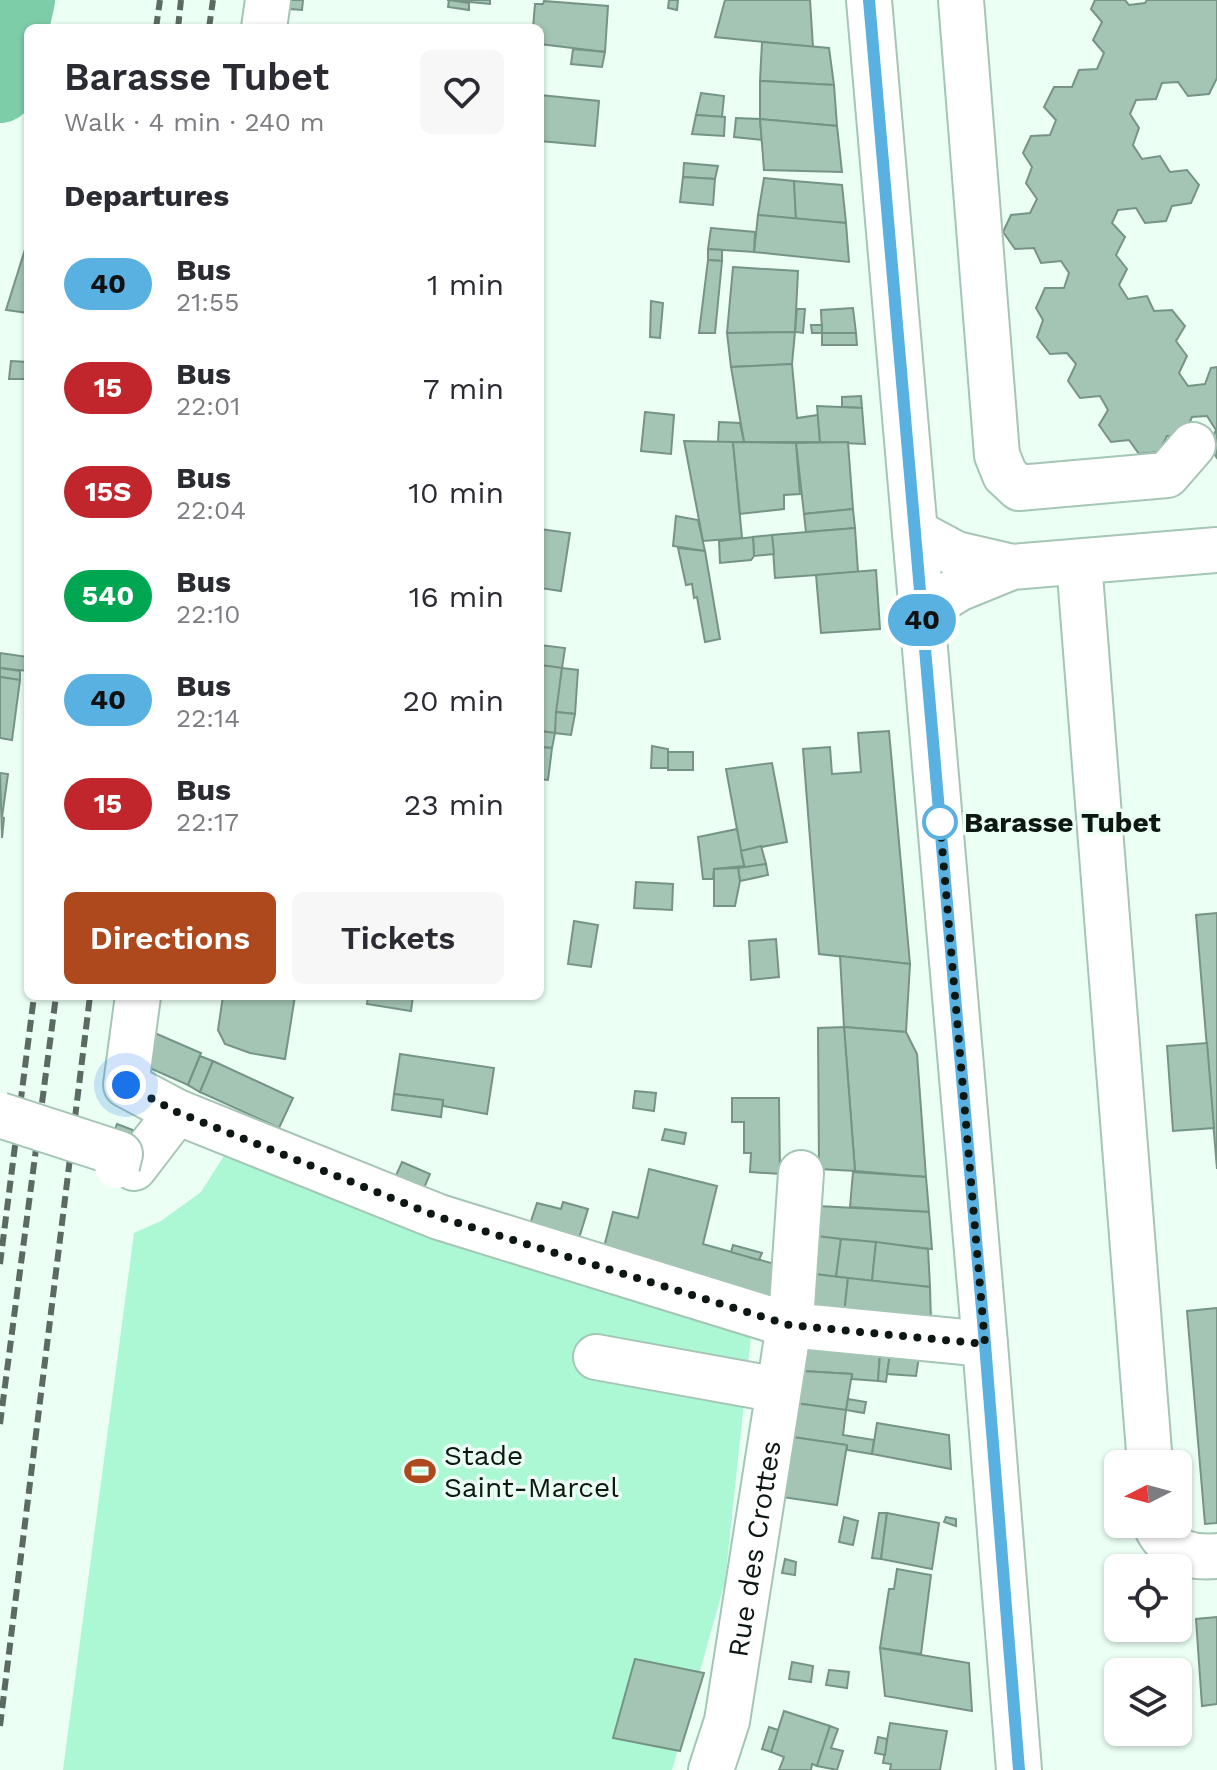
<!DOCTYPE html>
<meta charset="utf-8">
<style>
body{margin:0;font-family:"Work Sans",sans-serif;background:#f7f7f7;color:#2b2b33;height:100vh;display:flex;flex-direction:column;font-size:30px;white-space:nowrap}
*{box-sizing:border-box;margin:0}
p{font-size:26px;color:#7c7c81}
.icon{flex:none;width:44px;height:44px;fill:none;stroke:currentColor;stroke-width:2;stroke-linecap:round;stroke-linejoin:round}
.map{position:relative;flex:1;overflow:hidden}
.details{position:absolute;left:24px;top:24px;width:520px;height:976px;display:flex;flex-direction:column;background:#fff;border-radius:12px;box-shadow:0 2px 6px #0004}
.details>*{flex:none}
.badge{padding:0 16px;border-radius:26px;font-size:28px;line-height:52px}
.needle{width:52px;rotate:264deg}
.fabs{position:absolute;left:1104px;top:1450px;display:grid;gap:16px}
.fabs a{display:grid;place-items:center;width:88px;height:88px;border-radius:12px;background:#fff;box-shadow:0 2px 6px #0004;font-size:40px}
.you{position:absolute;width:40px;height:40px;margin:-20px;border:6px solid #fff;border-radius:50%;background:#1a73e8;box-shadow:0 0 0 12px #1a73e833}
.map>.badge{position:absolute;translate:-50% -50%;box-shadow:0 0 0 4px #fff}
h2{padding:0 40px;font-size:30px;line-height:72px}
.round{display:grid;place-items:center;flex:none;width:84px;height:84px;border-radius:12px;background:#f7f7f7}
.overview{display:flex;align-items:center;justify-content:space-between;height:136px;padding:0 40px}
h1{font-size:38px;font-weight:600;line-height:60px}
.cta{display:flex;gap:16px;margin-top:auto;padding:16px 40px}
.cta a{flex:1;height:92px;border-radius:12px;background:#ae481d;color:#fff;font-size:32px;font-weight:600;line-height:92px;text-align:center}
.cta a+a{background:#f7f7f7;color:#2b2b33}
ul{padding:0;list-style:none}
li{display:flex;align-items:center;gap:24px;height:104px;padding:0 40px}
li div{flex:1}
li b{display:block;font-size:30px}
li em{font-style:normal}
li .badge{min-width:88px;font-weight:700;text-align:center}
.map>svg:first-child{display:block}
</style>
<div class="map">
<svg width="1217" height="1770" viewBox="0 0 1217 1770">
<rect width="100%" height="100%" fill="#ebfff5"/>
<path fill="#acf8d4" d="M227,1151L752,1326L725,1582L672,1770H63L134,1233L161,1221L201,1192Z"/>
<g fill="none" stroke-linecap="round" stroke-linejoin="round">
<path stroke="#7ecda9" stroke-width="70" d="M0,88L20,0"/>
</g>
<g fill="#a4c4b4" stroke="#759485" stroke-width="2">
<path d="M278,0H303L302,10L277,8Z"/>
<path d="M447,0H490V4Z"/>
<path d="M449,0L469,3V10L448,7Z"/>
<path d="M669,0H678L677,10L668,8Z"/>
<path d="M725,0H810L813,47L715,37Z"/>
<path d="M1095,0H1125L1129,5L1145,3L1147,0H1217V78L1209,94L1188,96L1178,82L1162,83L1156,99L1136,100L1130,114L1139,128L1133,145L1142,159L1160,156L1170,172L1187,170L1199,185L1191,203L1172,206L1166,221L1145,223L1136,208L1118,210L1112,223L1125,237L1116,255L1127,269L1119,285L1128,299L1147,296L1154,311L1172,310L1185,326L1176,341L1187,356L1179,373L1188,386L1205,384L1211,368L1217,367V458L1209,446L1216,430L1207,416L1192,417L1184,435L1167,436L1159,452L1139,454L1129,440L1111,442L1099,425L1108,410L1100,396L1080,398L1068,381L1076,364L1067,353L1050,354L1037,337L1043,320L1036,308L1045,288H1064L1069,273L1061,261L1041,263L1034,248L1015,249L1003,232L1011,215L1030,213L1037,199L1026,183L1032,167L1023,153L1031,136L1050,135L1056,120L1044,107L1054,87H1072L1079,70L1097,69L1104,53L1093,40L1102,22L1091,9Z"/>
<path d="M544,1L608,6L605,52L540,44V28H533L535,4H543Z"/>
<path d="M762,42L829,48L834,85L760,81Z"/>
<path d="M573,49L605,52L602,67L571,64Z"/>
<path d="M760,81L834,85L837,126L760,119Z"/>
<path d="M701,93L724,96L722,117L696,115Z"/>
<path d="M540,95L599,101L595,146L540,141Z"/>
<path d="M696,115L725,117L724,136L692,134Z"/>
<path d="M736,118L760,119L762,140L734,137Z"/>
<path d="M760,119L837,126L842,172L764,170Z"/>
<path d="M684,163L718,166L715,179L683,177Z"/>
<path d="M683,177L715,179L713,205L680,202Z"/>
<path d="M764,178L794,181L796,219L758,215Z"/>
<path d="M794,181L842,185L846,223L796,219Z"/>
<path d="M758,215L846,223L849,262L754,252Z"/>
<path d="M711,228L755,232L754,252L708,249Z"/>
<path d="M28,240V313L6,310Z"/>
<path d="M708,249L722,250V261L708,260Z"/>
<path d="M708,260L722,261L715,333H699Z"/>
<path d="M733,267L798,271L795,332L727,333Z"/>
<path d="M651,301L663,303L660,338L650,337Z"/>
<path d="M853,308L856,333H822L821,310Z"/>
<path d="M797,309H805L803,333L795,332Z"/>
<path d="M811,325H822V333H812Z"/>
<path d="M795,332L792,364L731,367L727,333Z"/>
<path d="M822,333H856L857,345H822Z"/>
<path d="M11,361L28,362V379H9Z"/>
<path d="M792,364L797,418L818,415L820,442H744L731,367Z"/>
<path d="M861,396L862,408L842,407V397Z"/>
<path d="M817,406L862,408L865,444L820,442Z"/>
<path d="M645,412L674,415L671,454L641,451Z"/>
<path d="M719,422L740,423L744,442H718Z"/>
<path d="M684,441L733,442L742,538L703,541Z"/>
<path d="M733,442L796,443L800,494L784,495V509L740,514Z"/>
<path d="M848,442L853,509L804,514L796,443Z"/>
<path d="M853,509L855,528L806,532L804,514Z"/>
<path d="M676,516L698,520L705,551L673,546Z"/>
<path d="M855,528L858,572L775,578L772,535Z"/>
<path d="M540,529L570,533L561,591L540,588Z"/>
<path d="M772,535L774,554L754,556L753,537Z"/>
<path d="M753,537L754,556L751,560L720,563L719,541Z"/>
<path d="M678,548L705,551L720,639L705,642L697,597L694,598L692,584L686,585Z"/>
<path d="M876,570L880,629L821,633L816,575Z"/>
<path d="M540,645L565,648L562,668L540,665Z"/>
<path d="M0,653L28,657V671L0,668Z"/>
<path d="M540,665L562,668L555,733L540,731Z"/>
<path d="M0,668L20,671V680L0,677Z"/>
<path d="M562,668L578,670L575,714L556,712Z"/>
<path d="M0,677L20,680L12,740L0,738Z"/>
<path d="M556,712L575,714L571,735L555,733Z"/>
<path d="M540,731L555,733L552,748L540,747Z"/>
<path d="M889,731L910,964L819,954L803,749L830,747L832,774L861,772L858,733Z"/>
<path d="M652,746L668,749V768H651Z"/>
<path d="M540,747L552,748L548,780L540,779Z"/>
<rect x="668" y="752" width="25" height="18"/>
<path d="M772,763L787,842L741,851L726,769Z"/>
<path d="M0,773L8,774L2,817L4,818L2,838Z"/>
<path d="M737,829L744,866L714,869L713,879H703L698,837Z"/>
<path d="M761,846L766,864L745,869L741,851Z"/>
<path d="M766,864L768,875L740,881L738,868Z"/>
<path d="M738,868L740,881L735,906H714V869Z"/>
<path d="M636,882L673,884L672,910L634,908Z"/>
<path d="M1217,913V1169L1196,915Z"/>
<path d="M574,921L598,925L591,967L568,964Z"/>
<path d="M776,939L779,977L751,980L749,941Z"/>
<path d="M840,956L910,964L906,1032L844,1027Z"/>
<path d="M223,996H295L285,1059L250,1053L225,1044L218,1030Z"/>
<path d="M368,996H413L411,1011L367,1004Z"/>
<path d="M844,1027L906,1032L917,1054L926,1177L855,1171Z"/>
<path d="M844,1027L855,1171L819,1169L818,1028Z"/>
<path d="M150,1031L201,1053L188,1085L145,1066Z"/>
<path d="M1207,1043L1214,1128L1173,1131L1167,1046Z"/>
<path d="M400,1054L494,1068L487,1114L443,1106V1100L394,1094Z"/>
<path d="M200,1056L213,1061L200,1092L188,1085Z"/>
<path d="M213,1061L293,1098L279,1128L200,1092Z"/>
<path d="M635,1091L656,1093L654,1111L633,1108Z"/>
<path d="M394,1094L443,1100L441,1117L392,1110Z"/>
<path d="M732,1098H779L780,1174L750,1172L751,1153H744V1122H732Z"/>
<path d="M117,1124L133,1130L127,1146L111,1139Z"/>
<path d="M665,1129L686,1133L684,1144L662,1140Z"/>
<path d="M402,1162L430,1174L421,1195L393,1182Z"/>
<path d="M649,1169L717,1186L703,1244L782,1266L777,1300L602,1255L613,1212L638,1218Z"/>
<path d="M853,1172L926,1177L929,1212L850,1207Z"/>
<path d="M563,1202L588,1209L576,1248L526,1236L537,1203L561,1209Z"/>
<path d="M818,1206L929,1212L932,1249L816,1236Z"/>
<path d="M816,1236L841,1239L836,1277L814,1274Z"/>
<path d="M841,1239L876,1242L872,1281L836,1277Z"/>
<path d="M876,1242L928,1249L930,1287L872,1281Z"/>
<path d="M733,1245L762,1253L759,1260L731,1252Z"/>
<path d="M814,1274L848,1278L844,1314L812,1312Z"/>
<path d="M848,1278L930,1287L931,1322L844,1314Z"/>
<path d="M1217,1308V1523L1205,1524L1187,1311Z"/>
<path d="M809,1348L880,1354L878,1381L852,1379V1374L802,1371Z"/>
<path d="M880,1354H890L886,1382L878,1381Z"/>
<path d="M890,1354L919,1357L916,1376L887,1374Z"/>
<path d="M802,1371L852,1374L846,1410L795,1403Z"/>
<path d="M848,1399L866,1402L864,1413L846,1410Z"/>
<path d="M795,1403L846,1410L843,1435L874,1440L872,1454L847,1450V1445L786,1436Z"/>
<path d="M877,1423L949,1435L951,1469L872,1454Z"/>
<path d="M786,1436L847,1445L837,1505L782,1497Z"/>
<path d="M879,1513H887L881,1559L872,1558Z"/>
<path d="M887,1513L939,1523L932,1569L881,1559Z"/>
<path d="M844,1517L858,1521L853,1545L839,1542Z"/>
<path d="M946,1517L956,1519V1526L944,1522Z"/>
<path d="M785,1559L796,1562L795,1575L782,1573Z"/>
<path d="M897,1569L931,1575L921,1654L880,1648L889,1589H894Z"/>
<path d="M1217,1617V1704L1202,1706L1196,1619Z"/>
<path d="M880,1648L969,1663L972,1711L885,1696Z"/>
<path d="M635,1659L704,1673L680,1751L613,1738Z"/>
<path d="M792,1662L813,1666L811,1682L789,1679Z"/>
<path d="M829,1670L849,1672L847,1688L826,1685Z"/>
<path d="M784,1711L830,1726L817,1766L812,1764L811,1770H779L784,1757L771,1752Z"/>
<path d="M890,1723L947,1731L940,1770H890L891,1764L883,1763Z"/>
<path d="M830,1726L838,1729L831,1748L843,1751L837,1770L817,1766Z"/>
<path d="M769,1727L778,1730L771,1752L762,1749Z"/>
<path d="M878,1737L887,1739L885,1755L875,1753Z"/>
</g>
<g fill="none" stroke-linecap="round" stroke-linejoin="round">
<defs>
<g id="minor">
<path d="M869,0L985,1344L1019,1770"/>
<path d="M961,0L997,455L1005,475L1019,488L1167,475L1193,445"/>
<path d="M264,28L268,0"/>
<path d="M915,532L956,554L1012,567"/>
<path d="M1079,562L1150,1464"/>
<path d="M921,612L958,589L1012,567L1217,550"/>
<path d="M138,996L126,1085L177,1112L439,1217L789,1325L985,1344"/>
<path d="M134,1168L177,1112"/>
<path d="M596,1357L778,1390"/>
<path d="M1155,1524C1166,1550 1189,1559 1217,1556"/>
<path id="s1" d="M711,1770L727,1721L792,1306L801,1173"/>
</g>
</defs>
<use href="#minor" stroke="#a5c5b5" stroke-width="48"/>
<use href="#minor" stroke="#fff" stroke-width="44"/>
<g stroke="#5c6a64" stroke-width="6" stroke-dasharray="12 6" stroke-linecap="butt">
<path d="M156,28L160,0"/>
<path d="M178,28L181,0"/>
<path d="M209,28L213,0"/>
<path d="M0,1264L34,996"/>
<path d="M0,1424L56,996"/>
<path d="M0,1726L90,996"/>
</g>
<defs>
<path id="minor-bridge" d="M0,1115L120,1154L117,1166"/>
</defs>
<use href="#minor-bridge" stroke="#a5c5b5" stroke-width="48" stroke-linecap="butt"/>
<use href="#minor-bridge" stroke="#fff" stroke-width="44"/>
</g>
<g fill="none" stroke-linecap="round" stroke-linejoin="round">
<defs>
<path id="line" d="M869,0L985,1344L1019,1770"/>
</defs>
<use href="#line" stroke="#fff" stroke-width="18"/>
<use href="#line" stroke="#58b1e0" stroke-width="12"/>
<path stroke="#0d1813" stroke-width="8" stroke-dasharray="0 14.4" d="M126,1085L177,1112L439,1217L789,1325L985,1344L940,822"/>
</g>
<defs>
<symbol id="stadium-bare" viewBox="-9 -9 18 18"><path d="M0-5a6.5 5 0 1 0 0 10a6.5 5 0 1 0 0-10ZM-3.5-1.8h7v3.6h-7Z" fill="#ae481d" stroke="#ebfff5" stroke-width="2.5" paint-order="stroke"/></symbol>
</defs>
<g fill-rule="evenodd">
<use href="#stadium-bare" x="398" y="1449" width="44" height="44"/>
</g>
<circle fill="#fff" stroke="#58b1e0" stroke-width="4" cx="940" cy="822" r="16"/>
<g text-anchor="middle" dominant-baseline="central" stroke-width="7" stroke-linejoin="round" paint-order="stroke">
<g font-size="28" font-weight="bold" fill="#0d1813" stroke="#ebfff5" text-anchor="start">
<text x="964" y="822">Barasse Tubet</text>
</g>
<g font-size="28" fill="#0d1813" stroke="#ebfff5" text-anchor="start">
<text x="444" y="1455">Stade<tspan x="444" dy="32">Saint-Marcel</tspan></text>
</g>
<g font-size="28" fill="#0d1813" stroke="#ebfff5">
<text stroke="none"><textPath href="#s1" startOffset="226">Rue des Crottes</textPath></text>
</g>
</g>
</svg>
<div class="fabs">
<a><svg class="needle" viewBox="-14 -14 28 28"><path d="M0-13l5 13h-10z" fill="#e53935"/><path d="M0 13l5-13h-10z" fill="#7c7c81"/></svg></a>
<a><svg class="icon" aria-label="locate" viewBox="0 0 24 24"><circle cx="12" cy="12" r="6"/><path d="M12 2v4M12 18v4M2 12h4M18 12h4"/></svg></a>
<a><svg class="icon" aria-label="layers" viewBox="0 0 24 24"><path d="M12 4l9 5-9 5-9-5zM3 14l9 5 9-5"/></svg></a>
</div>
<div class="you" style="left:126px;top:1085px"></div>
<b class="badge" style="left:922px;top:620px;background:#58b1e0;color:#111">40</b>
<section class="details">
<div class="overview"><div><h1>Barasse Tubet</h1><p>Walk · 4 min · 240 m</p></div><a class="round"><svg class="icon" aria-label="heart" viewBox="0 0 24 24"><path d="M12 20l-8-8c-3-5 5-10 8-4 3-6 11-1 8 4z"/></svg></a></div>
<h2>Departures</h2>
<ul>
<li><span class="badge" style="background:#58b1e0;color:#111">40</span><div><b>Bus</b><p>21:55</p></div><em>1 min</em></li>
<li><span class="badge" style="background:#c0262c;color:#fff">15</span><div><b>Bus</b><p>22:01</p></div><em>7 min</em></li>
<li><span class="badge" style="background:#c0262c;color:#fff">15S</span><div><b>Bus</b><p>22:04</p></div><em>10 min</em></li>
<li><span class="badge" style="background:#00a651;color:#fff">540</span><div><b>Bus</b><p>22:10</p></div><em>16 min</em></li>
<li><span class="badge" style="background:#58b1e0;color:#111">40</span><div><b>Bus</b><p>22:14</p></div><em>20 min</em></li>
<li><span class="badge" style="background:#c0262c;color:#fff">15</span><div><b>Bus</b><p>22:17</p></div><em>23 min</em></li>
</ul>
<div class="cta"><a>Directions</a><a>Tickets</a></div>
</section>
</div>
